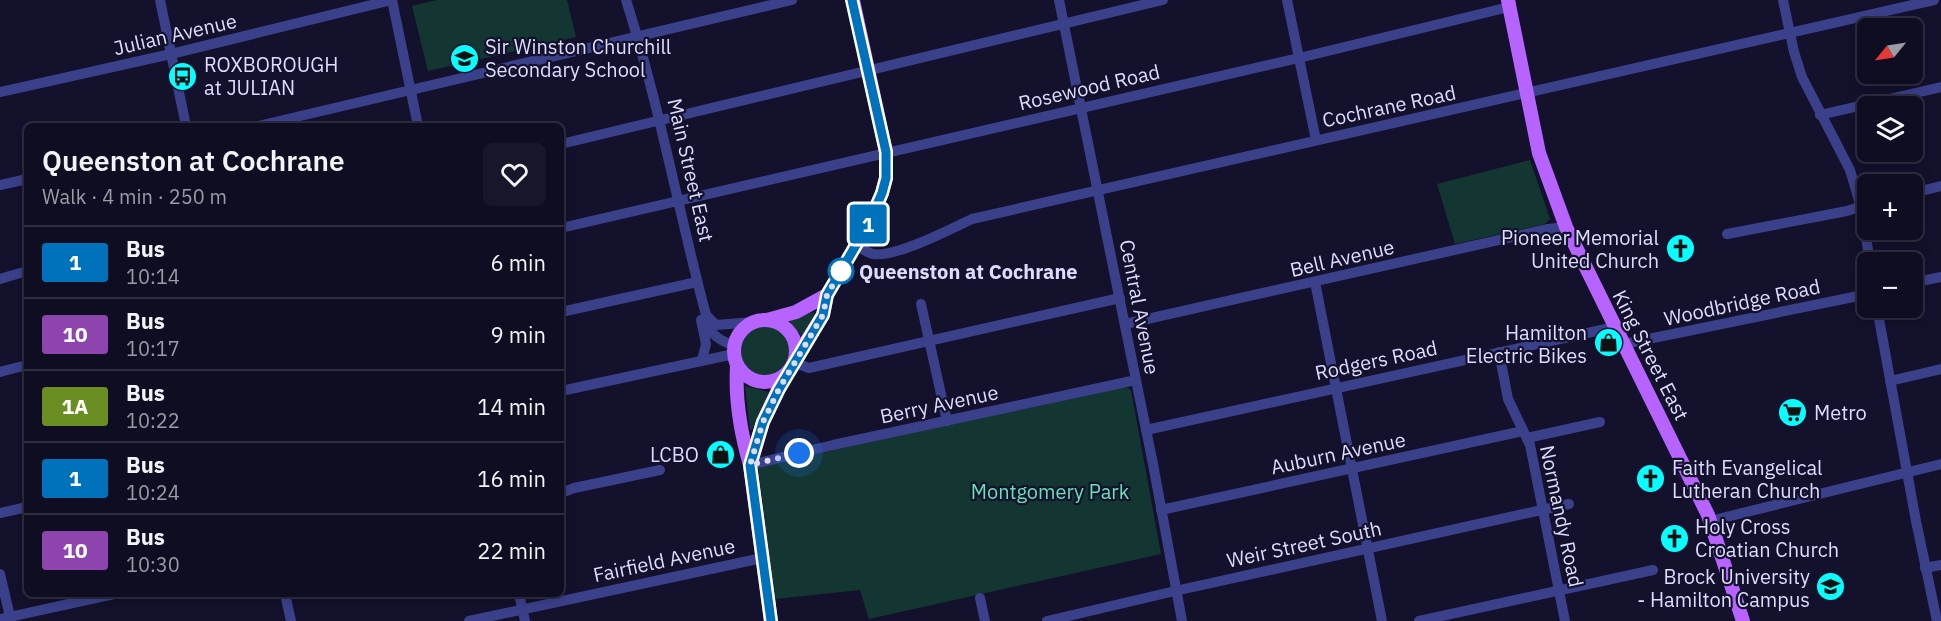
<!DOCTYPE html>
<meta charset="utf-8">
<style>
body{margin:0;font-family:"IBM Plex Sans",sans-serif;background:#17162a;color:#f1f3f6;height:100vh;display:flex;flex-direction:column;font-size:22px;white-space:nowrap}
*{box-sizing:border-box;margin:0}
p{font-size:20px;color:#9b9ca5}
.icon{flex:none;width:33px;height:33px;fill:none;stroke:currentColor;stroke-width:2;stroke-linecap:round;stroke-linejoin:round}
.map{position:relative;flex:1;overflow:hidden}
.details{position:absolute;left:24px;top:123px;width:540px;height:474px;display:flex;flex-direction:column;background:#0e0d21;border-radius:9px;box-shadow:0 3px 15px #0003,0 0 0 2px #2e2d3f}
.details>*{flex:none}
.badge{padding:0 12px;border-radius:4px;font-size:21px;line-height:39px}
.needle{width:39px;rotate:240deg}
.buttons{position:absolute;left:1857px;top:18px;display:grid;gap:12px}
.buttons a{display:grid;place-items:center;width:66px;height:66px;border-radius:9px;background:#0e0d21;box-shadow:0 3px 15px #0003,0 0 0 2px #2e2d3f;font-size:30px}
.you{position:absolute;width:30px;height:30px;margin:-15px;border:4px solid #fff;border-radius:50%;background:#1a73e8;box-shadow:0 0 0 9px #1a73e833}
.map>.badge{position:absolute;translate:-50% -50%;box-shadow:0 0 0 3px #fff}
.round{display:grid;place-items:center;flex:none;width:63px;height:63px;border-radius:9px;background:#17162a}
.headline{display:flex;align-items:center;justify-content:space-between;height:102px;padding:0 18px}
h1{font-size:28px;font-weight:600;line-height:45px}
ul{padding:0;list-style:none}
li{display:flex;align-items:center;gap:18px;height:72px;padding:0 18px;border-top:2px solid #2e2d3f}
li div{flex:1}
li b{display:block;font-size:22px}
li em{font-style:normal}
li .badge{min-width:66px;font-weight:700;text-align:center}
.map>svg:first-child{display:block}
</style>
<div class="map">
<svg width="1941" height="621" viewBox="0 0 1941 621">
<rect width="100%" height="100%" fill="#13112c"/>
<g fill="#143632">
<path d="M437,0H567L576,37L428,71L412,6Z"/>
<path d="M1530,160L1550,219L1545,224L1455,244L1437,184Z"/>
<path d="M813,312L815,314L802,336L800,335L789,320Z"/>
<circle cx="765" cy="352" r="26"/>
<path d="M745,386L769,392L752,430L750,429Z"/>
<path d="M1124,386L1131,390L1161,554L869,619L860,590L775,599L758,467Z"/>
</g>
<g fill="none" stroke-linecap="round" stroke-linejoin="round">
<g stroke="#3b408b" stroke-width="10">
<path d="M160,0L186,126"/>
<path d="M392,0L418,126"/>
<path d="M626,0C659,103 678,210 706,315C705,332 719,340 734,346"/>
<path d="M1059,0L1153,464L1182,621"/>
<path d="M1287,0L1316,140"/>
<path d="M1783,0L1794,52L1802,77L1850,170L1861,207L1870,262"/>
<path d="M0,92L171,54L392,0"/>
<path d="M1820,115L1941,87"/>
<path d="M258,126L792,0"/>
<path d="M561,144L1163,0"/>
<path d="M0,185L27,179"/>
<path d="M1912,193L1941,186"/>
<path d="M561,228L1299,58L1509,7"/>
<path d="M1727,234L1847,211L1868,204"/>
<path d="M856,245C862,248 867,253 873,254C895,258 951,229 972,219L1934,0"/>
<path d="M0,279L27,271"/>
<path d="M1315,282L1382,621"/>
<path d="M1912,283L1941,277"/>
<path d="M921,304L947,421"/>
<path d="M1877,308L1916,521L1937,621"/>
<path d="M561,312L697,282"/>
<path d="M706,315L716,325L754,322"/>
<path d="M701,320L706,344L702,360"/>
<path d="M1125,324L1548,229L1566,227"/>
<path d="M1624,344L1868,294"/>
<path d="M1499,352L1508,399L1530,445L1565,621"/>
<path d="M795,363L809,368L1120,298"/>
<path d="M0,372L27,365"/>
<path d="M1890,381L1941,369"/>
<path d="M561,391L734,354"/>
<path d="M1146,430L1615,327"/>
<path d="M1527,438L1600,422"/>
<path d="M750,465L833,445L1136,380"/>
<path d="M561,493L574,488L660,470"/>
<path d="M1161,510L1523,431"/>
<path d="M0,513L27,507"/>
<path d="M1710,521L1941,464"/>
<path d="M1925,568L1941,565"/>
<path d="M0,574L11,621"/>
<path d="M285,594L291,621"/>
<path d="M519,594L525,621"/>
<path d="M980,598L985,621"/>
<path d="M0,619L114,594"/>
<path d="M469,621L762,558"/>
<path d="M1047,621L1175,591L1569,504"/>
<path d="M1419,621L1653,570"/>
</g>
<g stroke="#b663ff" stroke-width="14">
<path d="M1508,0L1539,153L1566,227L1708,515L1743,621"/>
<circle cx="765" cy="351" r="31"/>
<path d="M767,320L796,312L827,295"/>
<path d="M796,358L823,315L827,295L870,221L882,193L886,178V152L853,0"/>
<path d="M737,366C735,399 741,434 750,465L771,621"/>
<path d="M751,463L763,422L784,377"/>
</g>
</g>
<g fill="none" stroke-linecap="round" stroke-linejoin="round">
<defs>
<path id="line" d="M771,621L750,465L763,422L779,389L823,315L827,295L870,221L882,193L886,178V152L852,0"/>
</defs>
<use href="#line" stroke="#fff" stroke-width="14"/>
<use href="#line" stroke="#0072bc" stroke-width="9"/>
<path stroke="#dcdcff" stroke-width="6" stroke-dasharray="0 10.8" d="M799,453L750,465L763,422L779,389L823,315L827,295L844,266L841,271"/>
</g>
<defs>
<symbol id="school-disc" viewBox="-11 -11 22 22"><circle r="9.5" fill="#08fdff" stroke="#13112c"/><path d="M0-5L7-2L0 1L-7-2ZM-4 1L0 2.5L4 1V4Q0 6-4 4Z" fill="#111"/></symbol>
<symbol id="bus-disc" viewBox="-11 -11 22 22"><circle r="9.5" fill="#08fdff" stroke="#13112c"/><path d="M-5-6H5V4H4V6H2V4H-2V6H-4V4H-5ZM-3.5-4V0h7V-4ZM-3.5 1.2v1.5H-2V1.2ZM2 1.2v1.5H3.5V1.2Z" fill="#111"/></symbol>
<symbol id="church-disc" viewBox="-11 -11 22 22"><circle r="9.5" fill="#08fdff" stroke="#13112c"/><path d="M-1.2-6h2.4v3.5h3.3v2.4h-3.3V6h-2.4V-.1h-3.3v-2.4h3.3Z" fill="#111"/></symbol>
<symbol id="shop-disc" viewBox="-11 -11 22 22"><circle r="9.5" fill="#08fdff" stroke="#13112c"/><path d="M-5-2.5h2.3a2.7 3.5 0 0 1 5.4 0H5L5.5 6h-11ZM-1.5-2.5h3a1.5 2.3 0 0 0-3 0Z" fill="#111"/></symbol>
<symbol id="supermarket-disc" viewBox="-11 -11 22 22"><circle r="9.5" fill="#08fdff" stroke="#13112c"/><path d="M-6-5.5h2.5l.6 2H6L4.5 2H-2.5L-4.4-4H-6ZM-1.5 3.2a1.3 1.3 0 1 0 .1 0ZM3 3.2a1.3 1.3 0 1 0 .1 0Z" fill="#111"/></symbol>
<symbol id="university-disc" viewBox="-11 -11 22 22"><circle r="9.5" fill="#08fdff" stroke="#13112c"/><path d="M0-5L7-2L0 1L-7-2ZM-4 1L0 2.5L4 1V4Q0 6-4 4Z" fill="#111"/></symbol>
</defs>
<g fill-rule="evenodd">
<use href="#school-disc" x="448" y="42" width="33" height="33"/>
<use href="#bus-disc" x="166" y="60" width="33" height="33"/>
<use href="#church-disc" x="1664" y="232" width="33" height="33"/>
<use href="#shop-disc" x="1592" y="326" width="33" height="33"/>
<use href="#supermarket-disc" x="1776" y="396" width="33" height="33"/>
<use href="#shop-disc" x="704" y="438" width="33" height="33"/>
<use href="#church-disc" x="1634" y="462" width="33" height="33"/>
<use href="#church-disc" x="1658" y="522" width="33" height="33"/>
<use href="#university-disc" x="1814" y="570" width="33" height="33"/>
</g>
<circle fill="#fff" stroke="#0072bc" stroke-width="3" cx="841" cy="271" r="12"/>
<g text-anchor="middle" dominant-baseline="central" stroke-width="4.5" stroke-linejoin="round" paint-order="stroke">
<g font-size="20" fill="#dcdcff" stroke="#13112c">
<text transform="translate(175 34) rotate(-13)">Julian Avenue</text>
<text transform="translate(1089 87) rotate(-13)">Rosewood Road</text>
<text transform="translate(1389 106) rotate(-12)">Cochrane Road</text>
<text transform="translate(691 170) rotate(77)">Main Street East</text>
<text transform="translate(1342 258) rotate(-13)">Bell Avenue</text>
<text transform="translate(1742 302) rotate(-12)">Woodbridge Road</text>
<text transform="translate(1140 307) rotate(79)">Central Avenue</text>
<text transform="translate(1651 355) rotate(63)">King Street East</text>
<text transform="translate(1376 360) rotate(-12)">Rodgers Road</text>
<text transform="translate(939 404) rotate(-12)">Berry Avenue</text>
<text transform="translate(1338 453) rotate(-12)">Auburn Avenue</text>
<text transform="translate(1562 516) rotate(78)">Normandy Road</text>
<text transform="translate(1304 544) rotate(-12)">Weir Street South</text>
<text transform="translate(664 560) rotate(-12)">Fairfield Avenue</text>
</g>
<g font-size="20" fill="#dcdcff" stroke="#13112c" text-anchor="start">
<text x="485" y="46">Sir Winston Churchill<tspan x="485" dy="23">Secondary School</tspan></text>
<text x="204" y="64">ROXBOROUGH<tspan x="204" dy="23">at JULIAN</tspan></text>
<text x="1659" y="237" text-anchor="end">Pioneer Memorial<tspan x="1659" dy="23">United Church</tspan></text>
<text x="1587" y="332" text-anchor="end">Hamilton<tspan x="1587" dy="23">Electric Bikes</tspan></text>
<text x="1814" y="412">Metro</text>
<text x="699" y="454" text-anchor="end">LCBO</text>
<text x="1672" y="467">Faith Evangelical<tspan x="1672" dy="23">Lutheran Church</tspan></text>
<text x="1695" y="526">Holy Cross<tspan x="1695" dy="23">Croatian Church</tspan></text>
<text x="1810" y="576" text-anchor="end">Brock University<tspan x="1810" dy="23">- Hamilton Campus</tspan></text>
</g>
<g font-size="20" font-weight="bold" fill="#dcdcff" stroke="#13112c" text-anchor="start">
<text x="859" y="271">Queenston at Cochrane</text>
</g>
<g font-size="20" fill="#64e3b7" stroke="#13112c">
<text x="1050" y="491">Montgomery Park</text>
</g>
</g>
</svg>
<div class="buttons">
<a><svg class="needle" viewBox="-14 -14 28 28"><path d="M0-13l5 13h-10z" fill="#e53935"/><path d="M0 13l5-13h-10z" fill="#9b9ca5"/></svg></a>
<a><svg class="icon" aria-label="layers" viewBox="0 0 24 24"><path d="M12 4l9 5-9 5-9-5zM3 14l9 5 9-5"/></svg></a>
<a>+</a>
<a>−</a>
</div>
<div class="you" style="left:799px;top:453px"></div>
<b class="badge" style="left:868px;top:224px;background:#0072bc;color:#fff">1</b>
<section class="details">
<div class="headline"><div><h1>Queenston at Cochrane</h1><p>Walk · 4 min · 250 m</p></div><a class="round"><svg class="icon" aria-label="heart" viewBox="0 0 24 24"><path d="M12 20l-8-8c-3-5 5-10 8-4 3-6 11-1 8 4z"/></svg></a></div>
<ul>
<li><span class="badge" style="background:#0072bc;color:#fff">1</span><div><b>Bus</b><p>10:14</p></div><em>6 min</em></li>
<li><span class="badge" style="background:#8e44ad;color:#fff">10</span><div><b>Bus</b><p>10:17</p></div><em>9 min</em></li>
<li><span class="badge" style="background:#6b8e23;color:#fff">1A</span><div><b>Bus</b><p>10:22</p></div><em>14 min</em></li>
<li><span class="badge" style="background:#0072bc;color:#fff">1</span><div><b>Bus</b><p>10:24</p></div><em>16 min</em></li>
<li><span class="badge" style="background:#8e44ad;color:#fff">10</span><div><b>Bus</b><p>10:30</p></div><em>22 min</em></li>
</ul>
</section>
</div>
